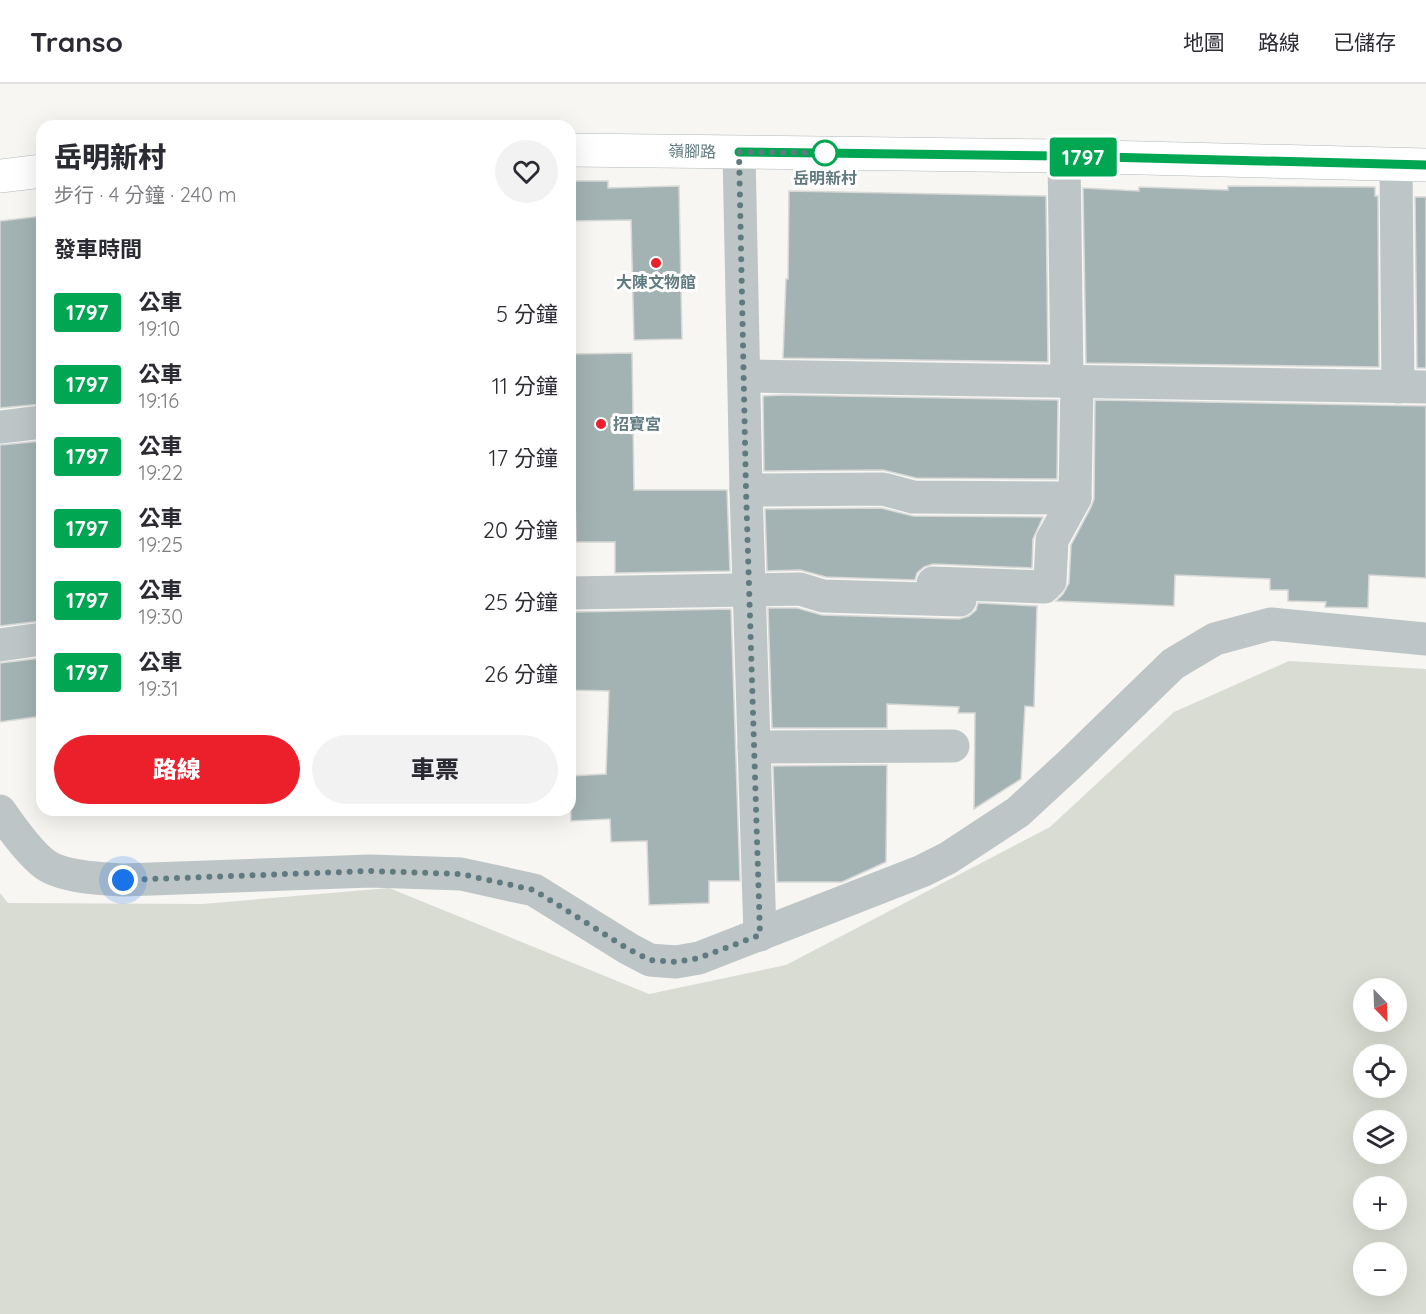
<!DOCTYPE html>
<html lang="zh-TW">
<meta charset="utf-8">
<style>
body{margin:0;font-family:Quicksand,"Noto Sans TC",sans-serif;background:#f2f2f3;color:#2b2b33;height:100vh;display:flex;flex-direction:column;font-size:22px;white-space:nowrap}
*{box-sizing:border-box;margin:0}
p{font-size:20px;color:#7c7c81}
.icon{flex:none;width:33px;height:33px;fill:none;stroke:currentColor;stroke-width:2;stroke-linecap:round;stroke-linejoin:round}
.map{position:relative;flex:1;overflow:hidden}
.side{position:absolute;left:36px;top:36px;width:540px;height:696px;display:flex;flex-direction:column;background:#fff;border-radius:18px;box-shadow:0 6px 24px #0002}
.side>*{flex:none}
.badge{padding:0 12px;border-radius:4px;font-size:21px;line-height:39px}
.needle{width:39px;rotate:157deg}
.tools{position:absolute;left:1353px;top:894px;display:grid;gap:12px}
.tools a{display:grid;place-items:center;width:54px;height:54px;border-radius:50%;background:#fff;box-shadow:0 6px 24px #0002;font-size:30px}
.you{position:absolute;width:30px;height:30px;margin:-15px;border:4px solid #fff;border-radius:50%;background:#1a73e8;box-shadow:0 0 0 9px #1a73e833}
.map>.badge{position:absolute;translate:-50% -50%;box-shadow:0 0 0 3px #fff}
h2{padding:0 18px;font-size:22px;line-height:54px}
.round{display:grid;place-items:center;flex:none;width:63px;height:63px;border-radius:32px;background:#f2f2f3}
.headline{display:flex;align-items:center;justify-content:space-between;height:102px;padding:0 18px}
h1{font-size:28px;font-weight:800;line-height:45px}
.button{display:flex;gap:12px;margin-top:auto;padding:12px 18px}
.button a{flex:1;height:69px;border-radius:36px;background:#eb202b;color:#fff;font-size:24px;font-weight:800;line-height:69px;text-align:center}
.button a+a{background:#f2f2f3;color:#2b2b33}
ul{padding:0;list-style:none}
li{display:flex;align-items:center;gap:18px;height:72px;padding:0 18px}
li div{flex:1}
li b{display:block;font-size:22px}
li em{font-style:normal}
li .badge{min-width:66px;font-weight:700;text-align:center}
header{display:flex;align-items:center;gap:36px;box-sizing:border-box;height:84px;padding:0 30px;background:#fff;border-bottom:2px solid #e1e1e2}
header strong{font-size:28px}
nav{display:flex;gap:33px;margin-inline-start:auto;font-size:21px}
.map>svg:first-child{display:block}
</style>
<header>
<strong>Transo</strong>
<nav><a>地圖</a><a>路線</a><a>已儲存</a></nav>
</header>
<div class="map">
<svg width="1426" height="1230" viewBox="0 0 1426 1230">
<rect width="100%" height="100%" fill="#f7f6f3"/>
<path fill="#d8dcd2" fill-rule="evenodd" d="M1289,577L1426,585V1230H0V809L8,819L202,820L389,804L649,910L786,881L1050,743L1174,628ZM1364,904H1396V938H1364ZM1364,970H1396V1004H1364ZM1364,1036H1396V1070H1364ZM1364,1102H1396V1136H1364ZM1364,1168H1396V1202H1364Z"/>
<g fill="#a3b3b4" stroke="#d8d8d6" stroke-width="1.5">
<path d="M570,97H608V104L679,102L682,255L634,256L631,136L570,137Z"/>
<path d="M1228,102L1375,103V112H1378L1379,283L1086,279L1083,104L1139,107V103L1228,106Z"/>
<path d="M789,107L1046,112L1048,278L783,274L786,195H788Z"/>
<path d="M1415,113H1426V284H1417Z"/>
<path d="M42,132V320L0,324V137Z"/>
<path d="M632,269L634,406H727L730,487L615,489V458H576L575,406H570V270Z"/>
<path d="M782,311L1058,316L1057,395L916,394L883,386L764,387L763,312Z"/>
<path d="M1095,316L1426,322V494L1369,491L1368,524L1325,523L1326,518L1288,517V506H1270V495L1175,491L1174,522L1056,517L1063,510L1069,499L1071,461L1091,423L1094,415Z"/>
<path d="M42,357V537L0,542V361Z"/>
<path d="M881,424L913,432L1043,433L1033,455L1032,484L933,480L924,483L917,489L915,496L826,493L800,486L767,487L765,425Z"/>
<path d="M978,519L1037,522L1034,623L1025,622L1021,695L974,725L975,629H958L959,623L887,620V644H772L768,524H797L822,531L959,535L969,532L976,526Z"/>
<path d="M731,525L740,797H709V819L649,821L647,757L611,758L610,735L571,737L570,692L606,690L609,607L571,606L573,528Z"/>
<path d="M42,574V632L0,638V579Z"/>
<path d="M887,681L886,778L842,798H777L773,682Z"/>
</g>
<g fill="none" stroke-linecap="round" stroke-linejoin="round">
<defs>
<g id="secondary">
<path d="M570,66L1064,72L1426,81"/>
<path d="M0,92L42,87"/>
</g>
</defs>
<use href="#secondary" stroke="#afb9bb" stroke-width="34"/>
<g stroke="#bdc5c6" stroke-width="33">
<path d="M739,68L746,406L760,851"/>
<path d="M1064,72L1067,297"/>
<path d="M1396,80L1398,303"/>
<path d="M744,292L1426,303"/>
<path d="M0,343L42,338"/>
<path d="M746,406L883,405L913,413L1075,414L1077,297"/>
<path d="M933,499L1044,503L1050,497L1052,456L1075,414"/>
<path d="M570,509L800,505L823,512L960,516"/>
<path d="M0,561L42,555"/>
<path d="M754,663L953,662"/>
<path d="M0,727C11,743 30,770 46,781C63,793 102,795 123,796L370,787L461,790L534,806L629,865L650,876L676,878L699,874L922,787L948,774L1018,728L1070,680L1173,580L1215,555L1271,540L1426,555"/>
</g>
<use href="#secondary" stroke="#fff" stroke-width="33"/>
</g>
<g fill="none" stroke-linecap="round" stroke-linejoin="round">
<defs>
<path id="line" d="M739,68L1064,72L1426,81"/>
</defs>
<use href="#line" stroke="#fff" stroke-width="14"/>
<use href="#line" stroke="#00a651" stroke-width="9"/>
<path stroke="#607b80" stroke-width="6" stroke-dasharray="0 10.8" d="M123,796L370,787L461,790L534,806L628,865L650,876L676,878L699,874L760,851L746,406L739,68L832,69H825"/>
</g>
<circle fill="#fff" stroke="#00a651" stroke-width="3" cx="825" cy="69" r="12"/>
<g fill="#eb202b" stroke="#fff" stroke-width="2">
<circle cx="656" cy="179" r="6"/>
<circle cx="601" cy="340" r="6"/>
</g>
<g text-anchor="middle" dominant-baseline="central" stroke-width="6" stroke-linejoin="round" paint-order="stroke">
<g font-size="16" fill="#607b80" stroke="#fff">
<text transform="translate(692 67) rotate(1)">嶺腳路</text>
</g>
<g font-size="16" font-weight="bold" fill="#607b80" stroke="#fff">
<text x="825" y="94">岳明新村</text>
</g>
<g font-size="16" font-weight="bold" fill="#607b80" stroke="#fff">
<text x="656" y="198">大陳文物館</text>
<text x="613" y="340" text-anchor="start">招寶宮</text>
</g>
</g>
</svg>
<div class="tools">
<a><svg class="needle" viewBox="-14 -14 28 28"><path d="M0-13l5 13h-10z" fill="#e53935"/><path d="M0 13l5-13h-10z" fill="#7c7c81"/></svg></a>
<a><svg class="icon" aria-label="locate" viewBox="0 0 24 24"><circle cx="12" cy="12" r="6"/><path d="M12 2v4M12 18v4M2 12h4M18 12h4"/></svg></a>
<a><svg class="icon" aria-label="layers" viewBox="0 0 24 24"><path d="M12 4l9 5-9 5-9-5zM3 14l9 5 9-5"/></svg></a>
<a>+</a>
<a>−</a>
</div>
<div class="you" style="left:123px;top:796px"></div>
<b class="badge" style="left:1083px;top:73px;background:#00a651;color:#fff">1797</b>
<section class="side">
<div class="headline"><div><h1>岳明新村</h1><p>步行 · 4 分鐘 · 240 m</p></div><a class="round"><svg class="icon" aria-label="heart" viewBox="0 0 24 24"><path d="M12 20l-8-8c-3-5 5-10 8-4 3-6 11-1 8 4z"/></svg></a></div>
<h2>發車時間</h2>
<ul>
<li><span class="badge" style="background:#00a651;color:#fff">1797</span><div><b>公車</b><p>19:10</p></div><em>5 分鐘</em></li>
<li><span class="badge" style="background:#00a651;color:#fff">1797</span><div><b>公車</b><p>19:16</p></div><em>11 分鐘</em></li>
<li><span class="badge" style="background:#00a651;color:#fff">1797</span><div><b>公車</b><p>19:22</p></div><em>17 分鐘</em></li>
<li><span class="badge" style="background:#00a651;color:#fff">1797</span><div><b>公車</b><p>19:25</p></div><em>20 分鐘</em></li>
<li><span class="badge" style="background:#00a651;color:#fff">1797</span><div><b>公車</b><p>19:30</p></div><em>25 分鐘</em></li>
<li><span class="badge" style="background:#00a651;color:#fff">1797</span><div><b>公車</b><p>19:31</p></div><em>26 分鐘</em></li>
</ul>
<div class="button"><a>路線</a><a>車票</a></div>
</section>
</div>
